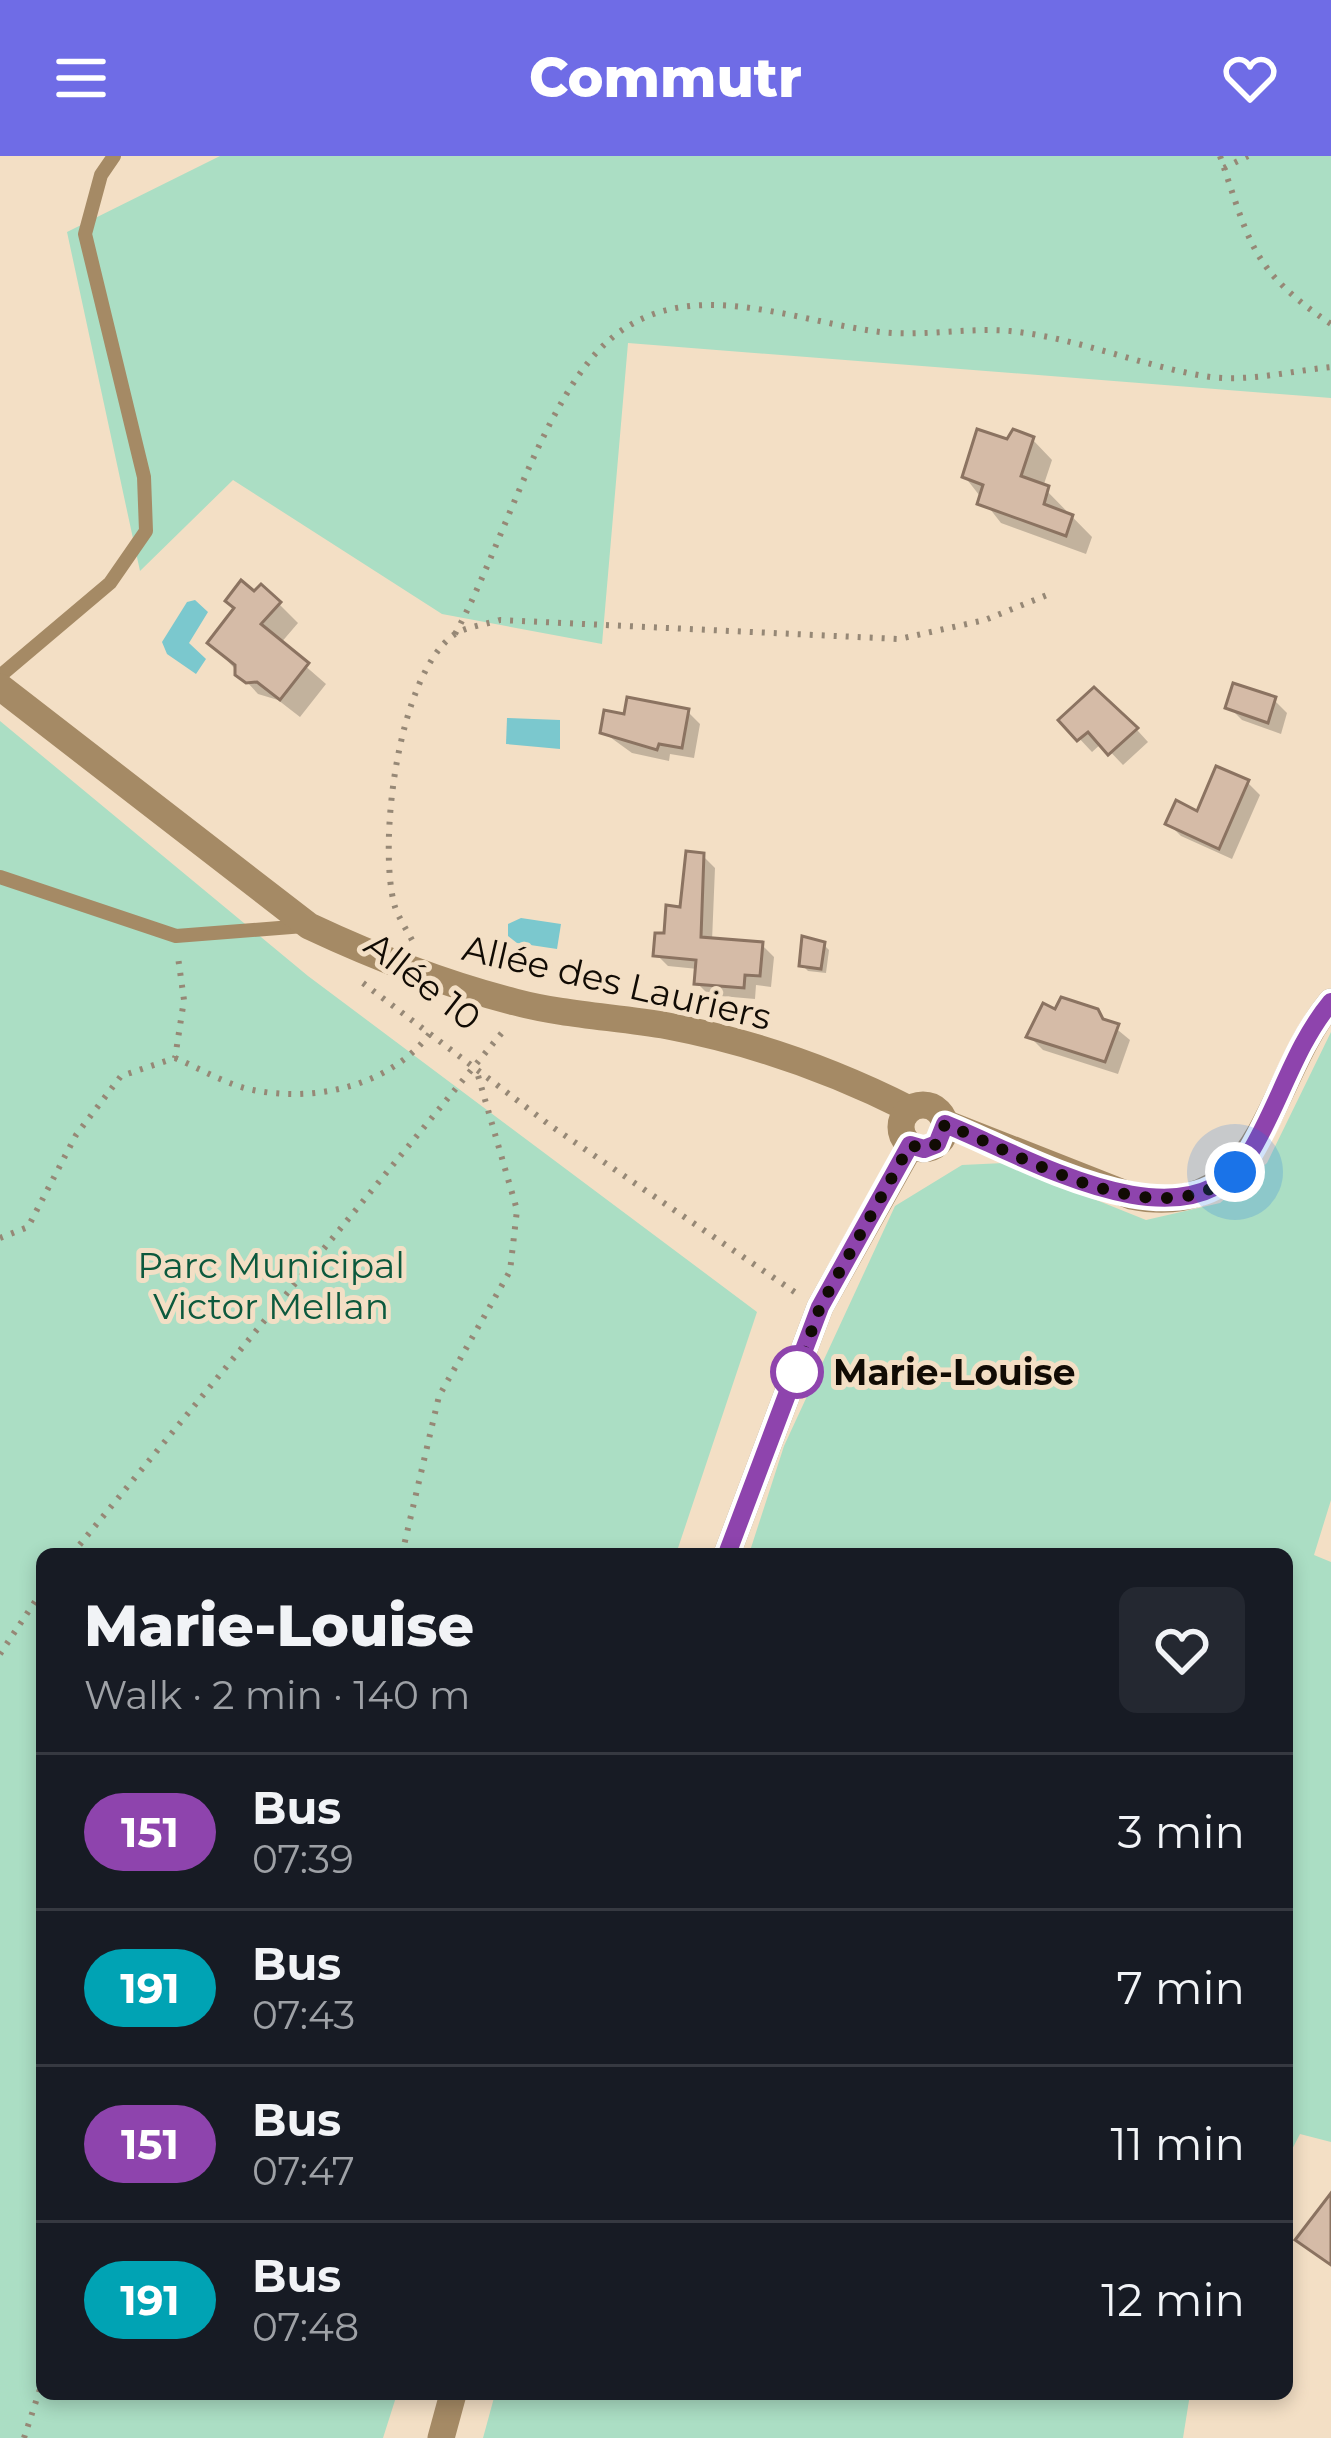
<!DOCTYPE html>
<meta charset="utf-8">
<style>
body{margin:0;font-family:Montserrat,sans-serif;background:#242831;color:#f1f3f6;height:100vh;display:flex;flex-direction:column;font-size:45px;white-space:nowrap}
*{box-sizing:border-box;margin:0}
p{font-size:39px;color:#9ea1a6}
.icon{flex:none;width:66px;height:66px;fill:none;stroke:currentColor;stroke-width:2;stroke-linecap:round;stroke-linejoin:round}
.map{position:relative;flex:1;overflow:hidden}
.drawer{position:absolute;left:36px;top:1392px;width:1257px;height:852px;display:flex;flex-direction:column;background:#171b24;border-radius:18px;box-shadow:0 6px 18px #0003}
.drawer>*{flex:none}
.badge{padding:0 24px;border-radius:39px;font-size:42px;line-height:78px}
.you{position:absolute;width:60px;height:60px;margin:-30px;border:9px solid #fff;border-radius:50%;background:#1a73e8;box-shadow:0 0 0 18px #1a73e833}
.map>.badge{position:absolute;translate:-50% -50%;box-shadow:0 0 0 6px #fff}
.round{display:grid;place-items:center;flex:none;width:126px;height:126px;border-radius:18px;background:#242831}
.overview{display:flex;align-items:center;justify-content:space-between;height:204px;padding:0 48px}
h1{font-size:57px;font-weight:800;line-height:90px}
ul{padding:0;list-style:none}
li{display:flex;align-items:center;gap:36px;height:156px;padding:0 48px;border-top:3px solid #363941}
li div{flex:1}
li b{display:block;font-size:45px}
li em{font-style:normal}
li .badge{min-width:132px;font-weight:700;text-align:center}
header{display:flex;justify-content:space-between;align-items:center;height:156px;padding:0 48px;background:#6f6ce6;color:#fff;font-size:54px;font-weight:800}
.map>svg:first-child{display:block}
</style>
<header><svg class="icon" aria-label="menu" viewBox="0 0 24 24"><path d="M4 6h16M4 12h16M4 18h16"/></svg>Commutr<svg class="icon" aria-label="heart" viewBox="0 0 24 24"><path d="M12 20l-8-8c-3-5 5-10 8-4 3-6 11-1 8 4z"/></svg></header>
<div class="map">
<svg width="1331" height="2282" viewBox="0 0 1331 2282">
<rect width="100%" height="100%" fill="#f3dfc5"/>
<g fill="#abdec4">
<path d="M220,0H1331V242L628,187L602,488L442,458L233,324L140,415L67,76Z"/>
<path d="M0,565L308,820L757,1156L676,1398H42V2238H397L383,2282H0Z"/>
<path d="M1331,876V1344L1314,1399L1331,1406V1986L1300,1978L1287,2003V1398H749L784,1290L895,1050L962,1009L1004,1007L1146,1064L1220,1047L1267,1007Z"/>
<path d="M495,2238H1190L1183,2282H483Z"/>
</g>
<g fill="#7bc8ce">
<path d="M195,444L208,456L189,487L206,503L196,518L167,498L162,486L187,446Z"/>
<path d="M507,562L560,564V593L506,588Z"/>
<path d="M521,762L561,768L557,793L517,787L508,780V768Z"/>
</g>
<g fill="#0003">
<path d="M1032,283L1052,304L1043,331L1092,381L1086,398L1001,367L965,321L1008,287Z"/>
<path d="M255,439L279,448L298,467L280,488L326,528L300,561L278,544L258,538L211,487Z"/>
<path d="M1274,544L1287,557L1281,578L1242,564L1229,551Z"/>
<path d="M1117,552L1148,586L1123,609L1102,587L1092,596L1062,564Z"/>
<path d="M688,556L700,568L694,602L670,598L669,605L632,597L603,576Z"/>
<path d="M1248,627L1260,639L1232,703L1181,680L1169,668L1199,659Z"/>
<path d="M703,700L715,712L712,785L762,789L774,801L771,831L756,829L755,843L709,839L697,827L698,813L668,810L656,798L682,754Z"/>
<path d="M823,788L829,794L826,817L808,815L802,809Z"/>
<path d="M1096,856L1130,884L1118,918L1043,894L1030,881Z"/>
</g>
<g fill="#d5bba7" stroke="#8b7361" stroke-width="3">
<path d="M977,273L1007,283L1013,273L1034,281L1021,320L1049,330L1044,348L1073,359L1066,380L977,348L983,329L962,321Z"/>
<path d="M241,424L254,435L261,428L281,446L261,468L309,507L280,544L257,526L246,527L235,519V509L207,487L234,452L225,445Z"/>
<path d="M1233,527L1276,541L1268,567L1225,552Z"/>
<path d="M1094,531L1138,572L1108,599L1088,576L1077,585L1058,564Z"/>
<path d="M627,541L689,553L682,592L659,588L657,594L600,577L604,554L624,558Z"/>
<path d="M1216,610L1249,624L1219,693L1165,668L1176,644L1197,655Z"/>
<path d="M686,695L704,697L701,781L763,786L760,820L745,819L744,832L694,828L696,804L653,800L655,777H664L666,749L680,751Z"/>
<path d="M802,780L825,786L821,813L799,810Z"/>
<path d="M1061,841L1098,853L1103,863L1119,868L1105,906L1026,881L1043,847L1055,853Z"/>
<path d="M1331,2037V2109L1295,2084Z"/>
</g>
<g fill="none" stroke-linecap="round" stroke-linejoin="round">
<g stroke="#968876" stroke-width="6" stroke-dasharray="3 9" stroke-linecap="butt">
<path d="M1220,0C1250,87 1251,114 1331,168"/>
<path d="M1224,12L1248,0"/>
<path d="M455,478C500,396 538,260 598,195C674,114 781,162 873,175C918,182 965,171 1010,175C1077,182 1139,209 1204,220C1245,227 1290,215 1331,211"/>
<path d="M412,784C406,773 399,762 395,751C377,689 398,517 455,478C466,471 487,468 500,464L899,483L985,464L1047,439"/>
<path d="M363,827L551,970L796,1137"/>
<path d="M175,902C199,912 227,929 253,934C316,947 392,929 430,877"/>
<path d="M0,1082L28,1071L76,979L121,920L175,902L184,844L178,801"/>
<path d="M72,1398L505,873"/>
<path d="M402,1398L439,1240L510,1115L517,1054L477,916"/>
<path d="M0,1498L42,1435"/>
<path d="M24,2282L42,2227"/>
</g>
<g stroke="#a58a65" stroke-width="14">
<path d="M0,520L110,427L146,375L144,321L85,78L101,19L114,0"/>
<path d="M0,721L176,780L304,770"/>
</g>
<g stroke="#a58a65" stroke-width="27">
<path d="M0,531L309,770C375,801 444,828 515,846C564,859 617,861 668,870C752,886 834,915 909,953"/>
<circle cx="923" cy="971" r="22"/>
<path d="M945,967L1131,1040C1264,1067 1267,924 1331,846"/>
<path d="M727,1398L820,1151L911,989"/>
<path d="M441,2282L453,2238"/>
</g>
</g>
<g fill="none" stroke-linecap="round" stroke-linejoin="round">
<defs>
<path id="line" d="M727,1398L820,1151L910,989L924,993L937,988L945,968C1024,999 1185,1097 1248,1000C1279,951 1293,892 1331,846"/>
</defs>
<use href="#line" stroke="#fff" stroke-width="27"/>
<use href="#line" stroke="#8e44ad" stroke-width="18"/>
<path stroke="#110b04" stroke-width="12" stroke-dasharray="0 21.6" d="M797,1216L820,1151L910,989L924,993L937,988L945,968C1022,999 1163,1085 1235,1016"/>
</g>
<circle fill="#fff" stroke="#8e44ad" stroke-width="6" cx="797" cy="1216" r="24"/>
<g text-anchor="middle" dominant-baseline="central" stroke-width="10" stroke-linejoin="round" paint-order="stroke">
<g font-size="36" fill="#110b04" stroke="#f3dfc5">
<text transform="translate(423 825) rotate(38)">Allée 10</text>
<text transform="translate(617 826) rotate(13)">Allée des Lauriers</text>
</g>
<g font-size="36" fill="#0c593d" stroke="#f3dfc5">
<text x="271" y="1109">Parc Municipal<tspan x="271" dy="41">Victor Mellan</tspan></text>
</g>
<g font-size="36" font-weight="bold" fill="#110b04" stroke="#f3dfc5" text-anchor="start">
<text x="833" y="1216">Marie-Louise</text>
</g>
</g>
</svg>
<div class="you" style="left:1235px;top:1016px"></div>
<section class="drawer">
<div class="overview"><div><h1>Marie-Louise</h1><p>Walk · 2 min · 140 m</p></div><a class="round"><svg class="icon" aria-label="heart" viewBox="0 0 24 24"><path d="M12 20l-8-8c-3-5 5-10 8-4 3-6 11-1 8 4z"/></svg></a></div>
<ul>
<li><span class="badge" style="background:#8e44ad;color:#fff">151</span><div><b>Bus</b><p>07:39</p></div><em>3 min</em></li>
<li><span class="badge" style="background:#00a3b4;color:#fff">191</span><div><b>Bus</b><p>07:43</p></div><em>7 min</em></li>
<li><span class="badge" style="background:#8e44ad;color:#fff">151</span><div><b>Bus</b><p>07:47</p></div><em>11 min</em></li>
<li><span class="badge" style="background:#00a3b4;color:#fff">191</span><div><b>Bus</b><p>07:48</p></div><em>12 min</em></li>
</ul>
</section>
</div>
